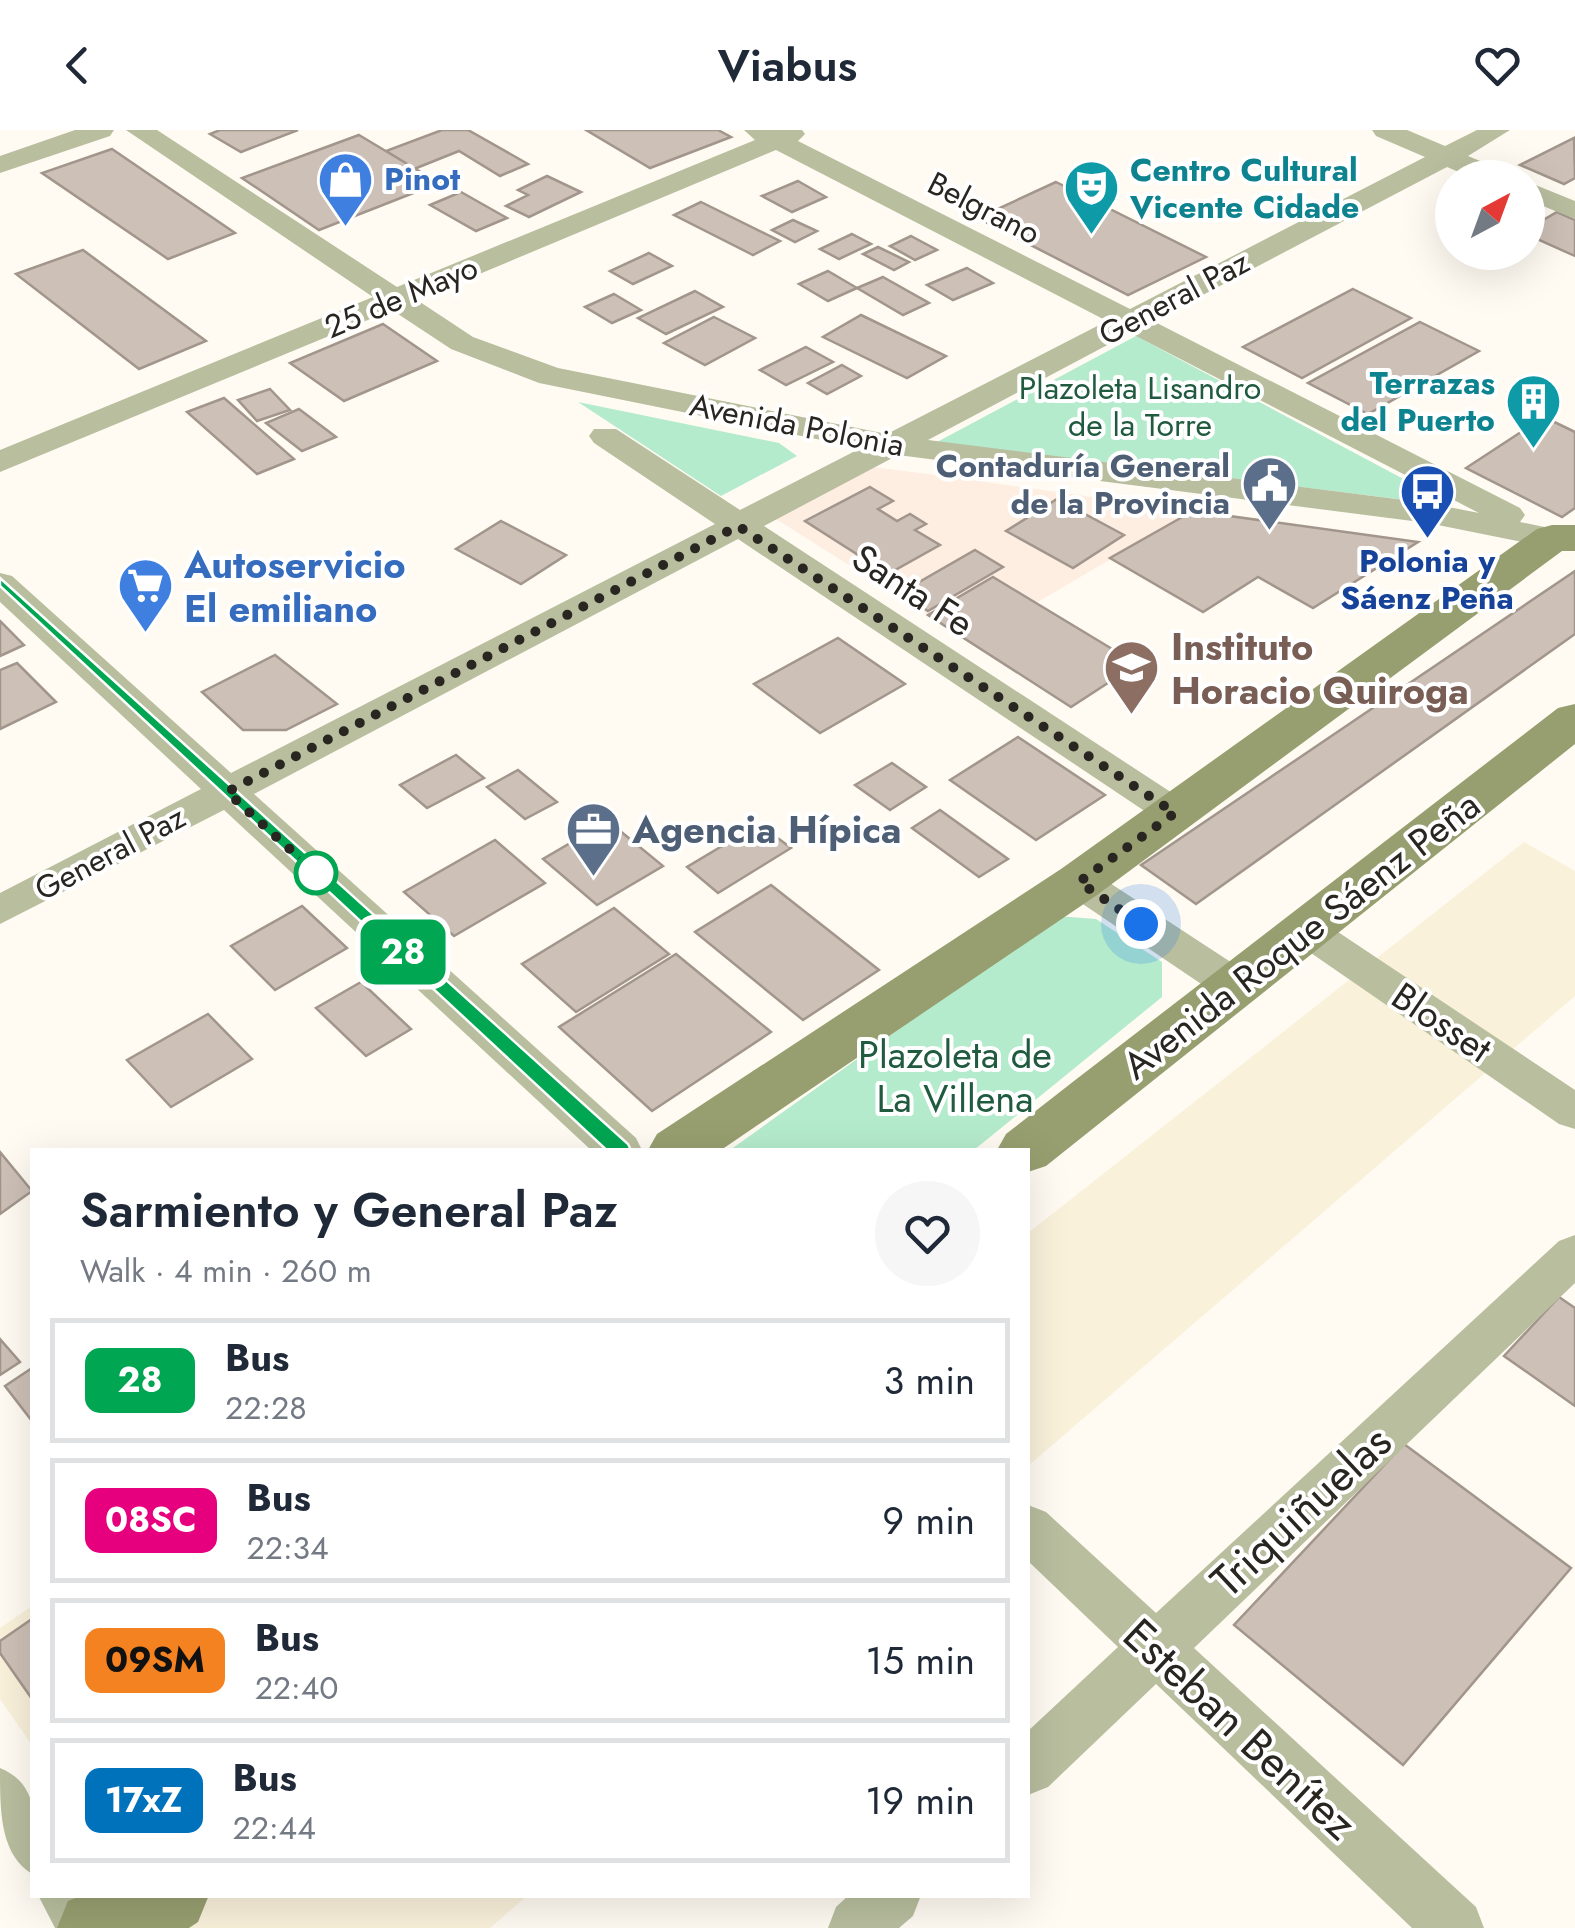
<!DOCTYPE html>
<meta charset="utf-8">
<style>
body{margin:0;font-family:Jost,sans-serif;background:#f6f6f7;color:#1f2937;height:100vh;display:flex;flex-direction:column;font-size:38px;white-space:nowrap}
*{box-sizing:border-box;margin:0}
p{font-size:32px;color:#747a83}
.icon{flex:none;width:55px;height:55px;fill:none;stroke:currentColor;stroke-width:2;stroke-linecap:round;stroke-linejoin:round}
.map{position:relative;flex:1;overflow:hidden}
.panel{position:absolute;left:30px;top:1018px;width:1000px;height:750px;display:flex;flex-direction:column;background:#fff;border-radius:0px;box-shadow:0 10px 40px #0002}
.panel>*{flex:none}
.badge{padding:0 20px;border-radius:15px;font-size:35px;line-height:65px}
.needle{width:65px;rotate:41deg}
.buttons{position:absolute;left:1435px;top:30px;display:grid;gap:20px}
.buttons a{display:grid;place-items:center;width:110px;height:110px;border-radius:50%;background:#fff;box-shadow:0 10px 40px #0002;font-size:50px}
.you{position:absolute;width:50px;height:50px;margin:-25px;border:8px solid #fff;border-radius:50%;background:#1a73e8;box-shadow:0 0 0 15px #1a73e833}
.map>.badge{position:absolute;translate:-50% -50%;box-shadow:0 0 0 5px #fff}
.round{display:grid;place-items:center;flex:none;width:105px;height:105px;border-radius:52px;background:#f6f6f7}
.overview{display:flex;align-items:center;justify-content:space-between;height:170px;padding:0 50px}
h1{font-size:48px;font-weight:600;line-height:75px}
ul{padding:0;list-style:none}
li{display:flex;align-items:center;gap:30px;height:125px;margin:0 20px 15px;padding:0 30px;border:5px solid #e0e1e3;border-radius:0px}
li div{flex:1}
li b{display:block;font-size:38px}
li em{font-style:normal}
li .badge{min-width:110px;font-weight:700;text-align:center}
header{display:flex;justify-content:space-between;align-items:center;height:130px;padding:0 50px;background:#fff;font-size:45px;font-weight:600}
.map>svg:first-child{display:block}
</style>
<header><svg class="icon" aria-label="back" viewBox="0 0 24 24"><path d="M15 5l-7 7 7 7"/></svg>Viabus<svg class="icon" aria-label="heart" viewBox="0 0 24 24"><path d="M12 20l-8-8c-3-5 5-10 8-4 3-6 11-1 8 4z"/></svg></header>
<div class="map">
<svg width="1575" height="1798" viewBox="0 0 1575 1798">
<rect width="100%" height="100%" fill="#fffbf2"/>
<g fill="#faf1db">
<path d="M1524,712L1575,741V866L1028,1336V1103Z"/>
<path d="M32,1476V1615L0,1569V1498Z"/>
<path d="M186,1765H528L490,1798H144Z"/>
</g>
<path fill="#feeee2" d="M873,337L928,344L1193,381L1036,473L993,447L928,485L776,389Z"/>
<g fill="#b5ebcd">
<path d="M1136,206L1454,376L937,312Z"/>
<path d="M578,272L779,313L797,326L721,366Z"/>
<path d="M1057,786L1096,789L1162,832V867L974,1020H730Z"/>
</g>
<g fill="#cdc0b6" stroke="#a2968c" stroke-width="2.5">
<path d="M220,0H298L241,22L210,4Z"/>
<path d="M442,0H468L528,34L500,46L459,21L414,39L386,21Z"/>
<path d="M586,0H718L731,7L650,38Z"/>
<path d="M359,5L439,53L319,100L242,48Z"/>
<path d="M1574,8L1575,48L1564,54L1520,35Z"/>
<path d="M112,19L235,103L168,129L42,43Z"/>
<path d="M547,46L581,62L529,87L506,76L528,65L518,60Z"/>
<path d="M798,51L826,67L792,82L762,66Z"/>
<path d="M1056,52L1206,127L1128,165L978,88Z"/>
<path d="M461,62L507,88L476,101L430,75Z"/>
<path d="M701,72L780,111L753,125L674,85Z"/>
<path d="M1557,82L1575,90V126L1528,105V99Z"/>
<path d="M793,90L817,101L795,112L772,100Z"/>
<path d="M852,104L871,114L839,129L820,119Z"/>
<path d="M911,106L937,120L915,130L890,116Z"/>
<path d="M878,117L909,132L894,140L863,124Z"/>
<path d="M83,120L206,211L139,239L16,144Z"/>
<path d="M649,123L672,136L633,154L610,141Z"/>
<path d="M967,138L993,153L953,170L927,155Z"/>
<path d="M828,141L857,158L828,171L799,154Z"/>
<path d="M883,147L929,173L903,185L857,158Z"/>
<path d="M1353,159L1411,188L1302,248L1243,217Z"/>
<path d="M695,161L723,177L666,204L638,188Z"/>
<path d="M614,164L641,180L612,193L585,177Z"/>
<path d="M861,185L946,226L907,248L823,207Z"/>
<path d="M714,187L755,208L705,235L664,213Z"/>
<path d="M1420,192L1479,221L1368,284L1308,253Z"/>
<path d="M383,194L437,231L344,271L290,233Z"/>
<path d="M806,217L833,232L786,255L760,240Z"/>
<path d="M842,235L861,246L827,264L808,253Z"/>
<path d="M270,259L290,280L257,291L238,270Z"/>
<path d="M224,268L294,329L257,344L187,282Z"/>
<path d="M299,279L336,307L302,321L266,293Z"/>
<path d="M1544,287L1575,302V378L1562,387L1466,338Z"/>
<path d="M870,357L893,371L878,379L897,391L910,384L926,394L915,400L940,415L888,444L805,391Z"/>
<path d="M1057,369L1124,405L1073,438L1006,401Z"/>
<path d="M1193,381L1418,412L1313,478L1258,447L1203,482L1110,428Z"/>
<path d="M501,391L566,425L521,454L456,419Z"/>
<path d="M975,420L1003,437L928,481L900,463Z"/>
<path d="M1575,441V504L1196,774L1141,735Z"/>
<path d="M993,447L1036,473L1137,534L1071,577L928,485Z"/>
<path d="M0,491L24,515L0,526Z"/>
<path d="M838,508L905,554L820,603L754,554Z"/>
<path d="M275,525L337,574L286,600H243L202,562Z"/>
<path d="M17,533L56,572L0,599V540Z"/>
<path d="M1018,607L1105,665L1036,710L950,650Z"/>
<path d="M456,625L484,648L427,678L400,655Z"/>
<path d="M892,633L926,657L890,680L855,655Z"/>
<path d="M518,640L557,672L525,689L487,657Z"/>
<path d="M940,680L1008,729L979,747L912,698Z"/>
<path d="M608,691L663,736L597,775L543,729Z"/>
<path d="M759,694L791,718L718,763L687,737Z"/>
<path d="M495,710L545,753L454,806L404,762Z"/>
<path d="M771,755L879,840L803,890L695,802Z"/>
<path d="M302,776L347,818L275,860L231,816Z"/>
<path d="M614,778L669,824L576,882L522,834Z"/>
<path d="M676,824L771,902L652,981L559,897Z"/>
<path d="M361,852L411,899L366,926L316,878Z"/>
<path d="M208,884L252,929L171,977L127,930Z"/>
<path d="M0,1022L32,1061L0,1084Z"/>
<path d="M1559,1167L1575,1178V1276L1504,1226Z"/>
<path d="M0,1209L20,1232L0,1245Z"/>
<path d="M32,1238V1291L5,1256Z"/>
<path d="M1404,1314L1571,1438L1403,1635L1234,1495Z"/>
<path d="M32,1489V1569L0,1523V1511Z"/>
</g>
<g fill="none" stroke-linecap="round" stroke-linejoin="round">
<g fill="#b8be9e" fill-rule="evenodd">
<path d="M75,0H114L110,6L0,43V26Z"/>
<path d="M126,0H157L397,157L755,10L744,0H802L805,4L798,11L1130,179L1425,27L1376,6L1372,0H1407L1445,16L1477,0H1510L1468,26L1507,42L1510,48H1473L1447,37L1153,191L1520,378L1525,385L1520,392L1564,401L1569,408L1564,415L1552,418L1428,393L898,325L764,396L1189,674L1194,683L1189,692L1175,696L1161,692L738,409L254,664L636,1008L642,1020H591L224,680L0,794V763L201,659L0,472V443L12,446L231,643L715,394L594,313L589,306L594,299H616L740,380L861,318L539,253L451,219L392,180L0,342V320L373,167ZM776,20L1107,191L887,304L558,238L473,207L417,170ZM1130,203L1479,383L1428,373L928,310Z"/>
<path d="M1528,52L1575,71V89L1528,70Z"/>
<path d="M1079,738L1093,742L1249,844L1255,855L1249,866L1234,870L1219,866L1065,762L1059,752L1065,742Z"/>
<path d="M1309,787L1323,792L1575,960V999L1559,994L1295,812L1289,802L1295,792Z"/>
<path d="M1575,1105V1153L1194,1518L1476,1777L1484,1798H1412L1156,1554L1048,1657L1028,1665V1601L1118,1517L1028,1431V1375L1046,1382L1156,1483L1559,1111Z"/>
<path d="M0,1638C44,1656 35,1702 32,1744C0,1724 0,1682 0,1638Z"/>
<path d="M38,1765H101L118,1798H55Z"/>
<path d="M849,1765H921L913,1786L899,1798H828L836,1777Z"/>
</g>
<g fill="#979f70" fill-rule="evenodd">
<path d="M1552,395H1575V421H1562L1097,765L721,1020H648L657,1004L1061,739L1537,399Z"/>
<path d="M1575,574V614L1046,1036L1028,1042V1020H997L1006,1004L1074,951L1558,578Z"/>
<path d="M83,1765H209L198,1792L189,1798H57L68,1771Z"/>
</g>
</g>
<path fill="#00a651" stroke="#fff" stroke-width="2.5" d="M0,448L628,1014L631,1020L628,1026H613L0,456Z"/>
<g fill="none" stroke-linecap="round" stroke-linejoin="round">
<path stroke="#292621" stroke-width="10" stroke-dasharray="0 18" d="M316,743L227,662L738,396L1175,683L1079,752L1141,794"/>
</g>
<defs>
<symbol id="shop-pin" viewBox="-11 -11 22 30"><path d="M0 17L-7.5 6A9.5 9.5 0 1 1 7.5 6Z" fill="#3f7fe0" stroke="#fff"/><path d="M-5-2.5h2.3a2.7 3.5 0 0 1 5.4 0H5L5.5 6h-11ZM-1.5-2.5h3a1.5 2.3 0 0 0-3 0Z" fill="#fff"/></symbol>
<symbol id="theatre-pin" viewBox="-11 -11 22 30"><path d="M0 17L-7.5 6A9.5 9.5 0 1 1 7.5 6Z" fill="#0f9aa8" stroke="#fff"/><path d="M-5-5.5Q0-4 5-5.5V0Q5 5 0 6Q-5 5-5 0ZM-3.3-2.5H-1v1.5H-3.3ZM1-2.5H3.3v1.5H1ZM-2.8 1Q0 5.5 2.8 1Z" fill="#fff"/></symbol>
<symbol id="building-pin" viewBox="-11 -11 22 30"><path d="M0 17L-7.5 6A9.5 9.5 0 1 1 7.5 6Z" fill="#0f9aa8" stroke="#fff"/><path d="M-4-6H4V6H1V3H-1V6H-4ZM-2.5-4.3h1.7v1.8h-1.7ZM.8-4.3h1.7v1.8H.8ZM-2.5-1h1.7V.8h-1.7ZM.8-1h1.7V.8H.8Z" fill="#fff"/></symbol>
<symbol id="civic-pin" viewBox="-11 -11 22 30"><path d="M0 17L-7.5 6A9.5 9.5 0 1 1 7.5 6Z" fill="#5c6f8a" stroke="#fff"/><path d="M-.6-6.5H3V-4.5H.6V-3L4-1V1h2V6H-6V1h2V-1L-.6-3ZM-1.2 2.5V6h2.4V2.5Z" fill="#fff"/></symbol>
<symbol id="bus-pin" viewBox="-11 -11 22 30"><path d="M0 17L-7.5 6A9.5 9.5 0 1 1 7.5 6Z" fill="#1a4fb4" stroke="#fff"/><path d="M-5-6H5V4H4V6H2V4H-2V6H-4V4H-5ZM-3.5-4V0h7V-4ZM-3.5 1.2v1.5H-2V1.2ZM2 1.2v1.5H3.5V1.2Z" fill="#fff"/></symbol>
<symbol id="supermarket-pin" viewBox="-11 -11 22 30"><path d="M0 17L-7.5 6A9.5 9.5 0 1 1 7.5 6Z" fill="#3f7fe0" stroke="#fff"/><path d="M-6-5.5h2.5l.6 2H6L4.5 2H-2.5L-4.4-4H-6ZM-1.5 3.2a1.3 1.3 0 1 0 .1 0ZM3 3.2a1.3 1.3 0 1 0 .1 0Z" fill="#fff"/></symbol>
<symbol id="school-pin" viewBox="-11 -11 22 30"><path d="M0 17L-7.5 6A9.5 9.5 0 1 1 7.5 6Z" fill="#8d6e63" stroke="#fff"/><path d="M0-5L7-2L0 1L-7-2ZM-4 1L0 2.5L4 1V4Q0 6-4 4Z" fill="#fff"/></symbol>
<symbol id="office-pin" viewBox="-11 -11 22 30"><path d="M0 17L-7.5 6A9.5 9.5 0 1 1 7.5 6Z" fill="#5c6f8a" stroke="#fff"/><path d="M-6-3h4V-5.5h4V-3h4V5H-6ZM-1-4.5V-3h2v-1.5ZM-6 0V1H6V0Z" fill="#fff"/></symbol>
</defs>
<g fill-rule="evenodd">
<use href="#shop-pin" x="314" y="18" width="63" height="86"/>
<use href="#theatre-pin" x="1060" y="26" width="63" height="86"/>
<use href="#building-pin" x="1502" y="240" width="63" height="86"/>
<use href="#civic-pin" x="1238" y="322" width="63" height="86"/>
<use href="#bus-pin" x="1396" y="330" width="63" height="86"/>
<use href="#supermarket-pin" x="114" y="424" width="63" height="86"/>
<use href="#school-pin" x="1100" y="506" width="63" height="86"/>
<use href="#office-pin" x="562" y="668" width="63" height="86"/>
</g>
<circle fill="#fff" stroke="#00a651" stroke-width="5" cx="316" cy="743" r="20"/>
<g text-anchor="middle" dominant-baseline="central" stroke-width="8" stroke-linejoin="round" paint-order="stroke">
<g font-size="32" font-weight="bold" fill="#0d838f" stroke="#fff" text-anchor="start">
<text x="1130" y="40">Centro Cultural<tspan x="1130" dy="37">Vicente Cidade</tspan></text>
<text x="1495" y="253" text-anchor="end">Terrazas<tspan x="1495" dy="37">del Puerto</tspan></text>
</g>
<g font-size="32" font-weight="bold" fill="#366cbe" stroke="#fff" text-anchor="start">
<text x="384" y="49">Pinot</text>
</g>
<g font-size="32" fill="#292621" stroke="#fff">
<text transform="translate(984 78) rotate(27)">Belgrano</text>
<text transform="translate(401 167) rotate(-23)">25 de Mayo</text>
<text transform="translate(1174 168) rotate(-28)">General Paz</text>
<text transform="translate(797 295) rotate(11)">Avenida Polonia</text>
<text transform="translate(110 723) rotate(-28)">General Paz</text>
</g>
<g font-size="32" fill="#205a3f" stroke="#fff">
<text x="1140" y="258">Plazoleta Lisandro<tspan x="1140" dy="37">de la Torre</tspan></text>
</g>
<g font-size="32" font-weight="bold" fill="#4e5e75" stroke="#fff" text-anchor="end">
<text x="1230" y="336">Contaduría General<tspan x="1230" dy="37">de la Provincia</tspan></text>
</g>
<g font-size="32" font-weight="bold" fill="#164399" stroke="#fff">
<text x="1427" y="431">Polonia y<tspan x="1427" dy="37">Sáenz Peña</tspan></text>
</g>
<g font-size="38" font-weight="bold" fill="#366cbe" stroke="#fff" text-anchor="start">
<text x="184" y="434">Autoservicio<tspan x="184" dy="44">El emiliano</tspan></text>
</g>
<g font-size="38" fill="#292621" stroke="#fff">
<text transform="translate(913 460) rotate(33)">Santa Fe</text>
<text transform="translate(1301 805) rotate(-38)">Avenida Roque Sáenz Peña</text>
<text transform="translate(1442 892) rotate(34)">Blosset</text>
</g>
<g font-size="38" font-weight="bold" fill="#785e54" stroke="#fff" text-anchor="start">
<text x="1171" y="516">Instituto<tspan x="1171" dy="44">Horacio Quiroga</tspan></text>
</g>
<g font-size="38" font-weight="bold" fill="#4e5e75" stroke="#fff" text-anchor="start">
<text x="632" y="699">Agencia Hípica</text>
</g>
<g font-size="38" fill="#205a3f" stroke="#fff">
<text x="955" y="924">Plazoleta de<tspan x="955" dy="44">La Villena</tspan></text>
</g>
<g font-size="45" fill="#292621" stroke="#fff">
<text transform="translate(1301 1381) rotate(-43)">Triquiñuelas</text>
<text transform="translate(1240 1599) rotate(43)">Esteban Benítez</text>
</g>
</g>
</svg>
<div class="buttons">
<a><svg class="needle" viewBox="-14 -14 28 28"><path d="M0-13l5 13h-10z" fill="#e53935"/><path d="M0 13l5-13h-10z" fill="#747a83"/></svg></a>
</div>
<div class="you" style="left:1141px;top:794px"></div>
<b class="badge" style="left:403px;top:822px;background:#00a651;color:#fff">28</b>
<section class="panel">
<div class="overview"><div><h1>Sarmiento y General Paz</h1><p>Walk · 4 min · 260 m</p></div><a class="round"><svg class="icon" aria-label="heart" viewBox="0 0 24 24"><path d="M12 20l-8-8c-3-5 5-10 8-4 3-6 11-1 8 4z"/></svg></a></div>
<ul>
<li><span class="badge" style="background:#00a651;color:#fff">28</span><div><b>Bus</b><p>22:28</p></div><em>3 min</em></li>
<li><span class="badge" style="background:#e6007e;color:#fff">08SC</span><div><b>Bus</b><p>22:34</p></div><em>9 min</em></li>
<li><span class="badge" style="background:#f58220;color:#111">09SM</span><div><b>Bus</b><p>22:40</p></div><em>15 min</em></li>
<li><span class="badge" style="background:#0072bc;color:#fff">17xZ</span><div><b>Bus</b><p>22:44</p></div><em>19 min</em></li>
</ul>
</section>
</div>
